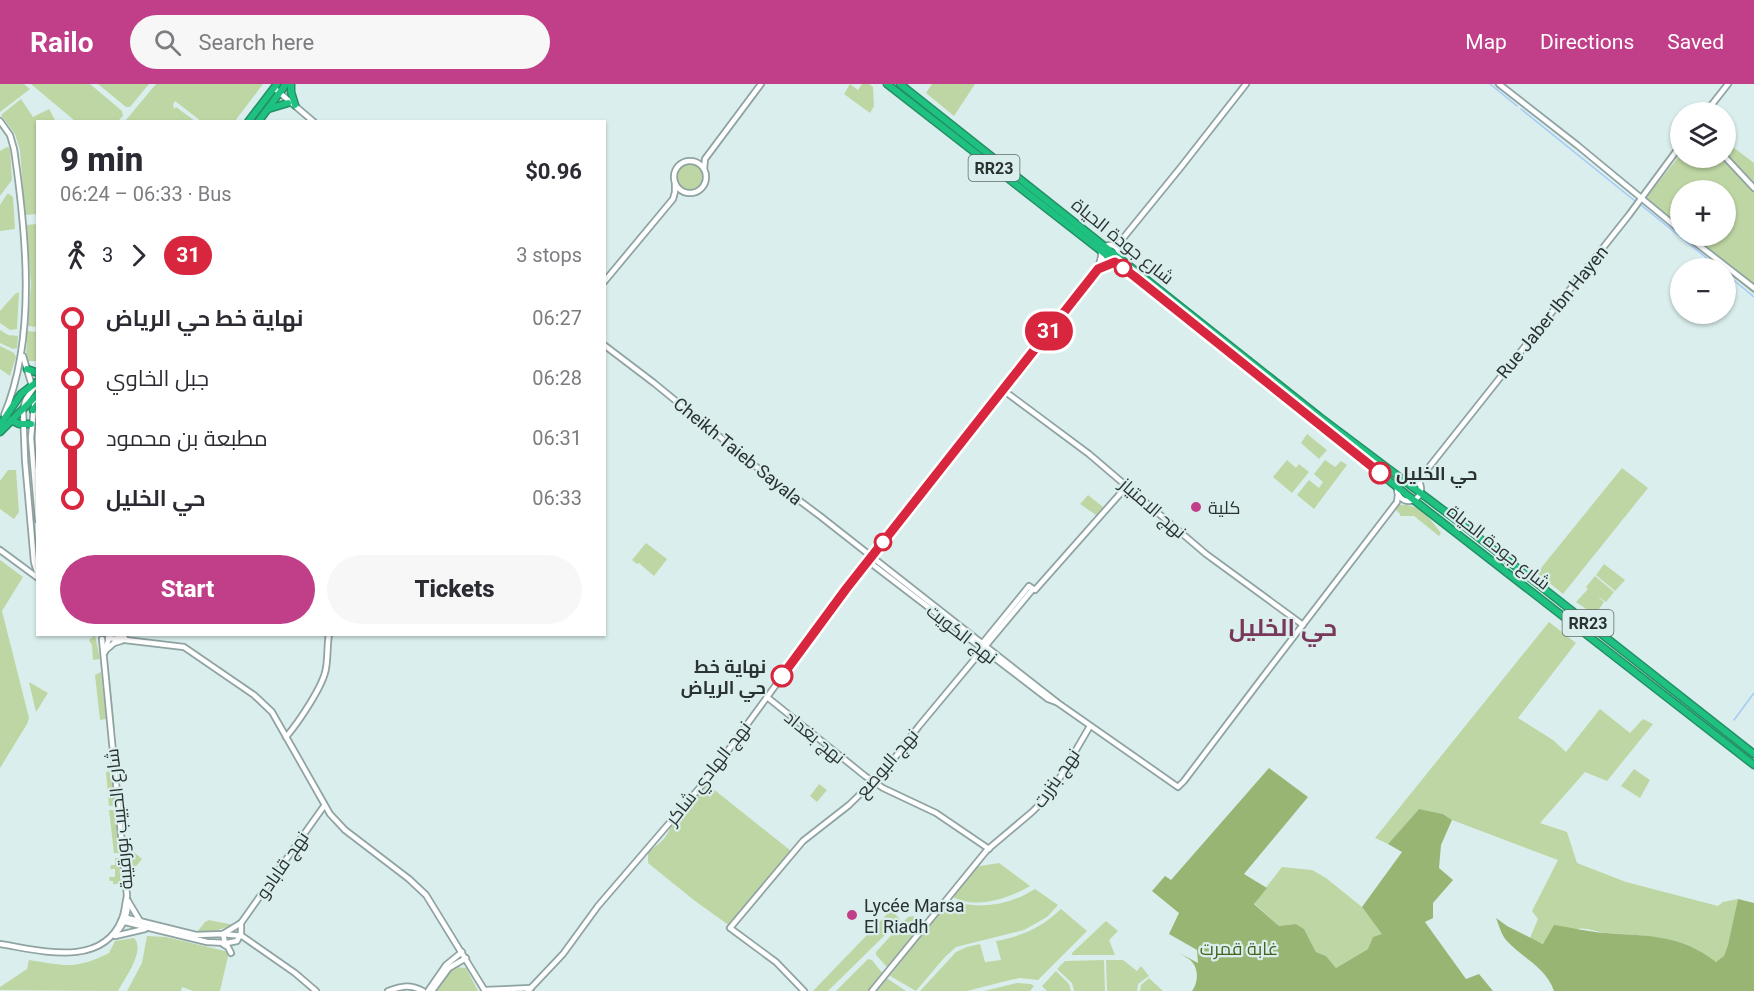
<!DOCTYPE html>
<meta charset="utf-8">
<style>
body{margin:0;font-family:Roboto,Cairo,sans-serif;background:#f7f7f7;color:#2b2b33;height:100vh;display:flex;flex-direction:column;font-size:22px;white-space:nowrap}
*{box-sizing:border-box;margin:0}
p{font-size:20px;color:#7c7c81}
.icon{flex:none;width:33px;height:33px;fill:none;stroke:currentColor;stroke-width:2;stroke-linecap:round;stroke-linejoin:round}
.map{position:relative;flex:1;overflow:hidden}
.details{position:absolute;left:36px;top:36px;width:570px;height:516px;display:flex;flex-direction:column;background:#fff;border-radius:0px;box-shadow:0 2px 4px #0004}
.details>*{flex:none}
.badge{padding:0 12px;border-radius:20px;font-size:21px;line-height:39px}
.buttons{position:absolute;left:1670px;top:18px;display:grid;gap:12px}
.buttons a{display:grid;place-items:center;width:66px;height:66px;border-radius:50%;background:#fff;box-shadow:0 2px 4px #0004;font-size:30px}
.map>.badge{position:absolute;translate:-50% -50%;box-shadow:0 0 0 3px #fff}
.legs{display:flex;align-items:center;gap:9px;height:66px;padding:0 24px;font-size:20px}
.legs p{margin-inline-start:auto}
.headline{display:flex;align-items:center;justify-content:space-between;height:102px;padding:0 24px}
h1{font-size:33px;font-weight:800;line-height:45px}
.cta{display:flex;gap:12px;margin-top:auto;padding:12px 24px}
.cta a{flex:1;height:69px;border-radius:36px;background:#c13f88;color:#fff;font-size:24px;font-weight:800;line-height:69px;text-align:center}
.cta a+a{background:#f7f7f7;color:#2b2b33}
ul{padding:0 24px;list-style:none}
li{display:flex;align-items:center;gap:21px;height:60px;font-size:22px}
li i{display:grid;place-items:center;width:9px;height:100%;margin:0 8px;background:currentColor}
li i::after{content:'';width:15px;height:15px;margin:-8px;border:4px solid;border-radius:50%;background:#fff}
li p{margin-inline-start:auto}
li:first-child i{background:linear-gradient(#0000 50%,currentColor 0)}
li:last-child i{background:linear-gradient(currentColor 50%,#0000 0)}
header{display:flex;align-items:center;gap:36px;box-sizing:border-box;height:84px;padding:0 30px;background:#c13f88;color:#fff}
header strong{font-size:28px}
nav{display:flex;gap:33px;margin-inline-start:auto;font-size:21px}
.search{width:420px;height:54px;background:#f7f7f7;display:flex;align-items:center;gap:15px;box-sizing:border-box;padding:0 21px;border-radius:33px;color:#7c7c81;font-size:22px}
.map>svg:first-child{display:block}
</style>
<header>
<strong>Railo</strong>
<div class="search"><svg class="icon" aria-label="search" viewBox="0 0 24 24"><circle cx="10" cy="10" r="6"/><path d="M15 15l6 6"/></svg>Search here</div>
<nav><a>Map</a><a>Directions</a><a>Saved</a></nav>
</header>
<div class="map">
<svg width="1754" height="907" viewBox="0 0 1754 907">
<rect width="100%" height="100%" fill="#daefed"/>
<g fill="#bed6a3">
<path d="M0,0H24L30,5L0,28Z"/>
<path d="M31,0H90L122,27L123,32L118,37H75Z"/>
<path d="M98,0H149L130,23H126Z"/>
<path d="M156,0H263L235,37H201L175,17L173,20L174,25L176,23L195,37H125Z"/>
<path d="M850,0L858,6L862,0H869L873,3L874,22L870,29L844,10Z"/>
<path d="M932,0H975L954,32L926,9Z"/>
<path d="M21,15L33,33L49,25L54,34L55,37L38,38L37,130L25,131L20,66L15,50L1,31Z"/>
<path d="M1725,57L1754,79V210L1725,186V184H1723L1682,152H1725V106H1680V150L1642,119L1680,71V74H1725Z"/>
<path d="M7,63L10,64L12,96L0,112V67Z"/>
<circle cx="690" cy="93" r="13"/>
<path d="M7,110H9L13,113L15,145L0,147V121Z"/>
<path d="M37,140L38,243H37L28,242L31,200L26,141Z"/>
<path d="M19,208L17,245L10,246L0,239V227L15,210Z"/>
<path d="M0,246L8,251L18,252L17,264L13,265L0,259Z"/>
<path d="M27,247L37,248V277H26Z"/>
<path d="M0,262L14,269L16,273L10,292L0,285Z"/>
<path d="M25,343H27L31,385H29L37,483L28,385Z"/>
<path d="M1307,350L1327,366L1319,375L1301,359Z"/>
<path d="M1287,376L1296,384L1299,380L1309,388L1292,409L1273,393Z"/>
<path d="M1325,376L1335,383L1341,377L1347,381L1314,425L1297,411L1309,396L1319,404L1323,398L1314,390Z"/>
<path d="M1622,384L1648,404L1563,510L1537,489Z"/>
<path d="M8,386H16L19,428L14,435L0,425V397Z"/>
<path d="M1088,411L1103,423L1096,431L1080,420Z"/>
<path d="M1399,421C1420,419 1429,434 1441,449L1439,452L1414,432H1400V430L1396,426Z"/>
<path d="M646,459L667,475L654,492L639,479L637,480L632,476Z"/>
<path d="M0,476L23,493L2,527L29,634L27,640L0,684Z"/>
<path d="M1604,480L1625,496L1615,507L1596,491Z"/>
<path d="M1595,492L1614,508L1606,518L1597,512L1604,518L1595,531L1576,518L1588,505L1586,503Z"/>
<path d="M1549,538L1576,559L1518,634L1553,656L1566,668L1600,625L1630,649L1643,635L1653,640L1607,697L1585,688L1540,739L1567,748L1577,779L1626,798L1718,822L1723,818L1738,815C1735,829 1730,862 1724,872C1721,876 1720,876 1716,878C1685,852 1643,851 1605,849C1597,848 1586,843 1578,845C1568,846 1553,856 1544,860L1530,854L1538,835L1532,827L1558,776L1452,736L1443,730L1419,725L1388,760L1375,754Z"/>
<path d="M95,551L100,575L93,576L92,561L89,556Z"/>
<path d="M105,575L108,576L115,646L111,644Z"/>
<path d="M101,588L106,635L100,636L95,591Z"/>
<path d="M29,598L48,609L36,628Z"/>
<path d="M1634,685L1650,696L1640,714L1621,702Z"/>
<path d="M111,687L114,722H109L106,688Z"/>
<path d="M707,700L791,767L775,789L730,842L695,817L648,779V768C657,761 666,756 670,744Z"/>
<path d="M819,700L827,706L817,718L810,712Z"/>
<path d="M109,726H116L120,769H114Z"/>
<path d="M123,759L142,775L133,786H130L127,783Z"/>
<path d="M115,774H119L121,800H113V797H110L109,793H115V785H110L111,781H115Z"/>
<path d="M999,779L1030,802C1008,815 975,826 951,812L974,783Z"/>
<path d="M1282,783L1312,786L1326,794L1362,823L1383,850L1368,865L1336,884L1326,872L1316,868L1304,845L1296,840L1279,842L1254,819Z"/>
<path d="M1035,805L1058,821L1047,833L1024,846L956,863L944,874L916,907L890,892L948,816C979,826 1008,822 1035,805Z"/>
<path d="M1061,825L1087,847L1038,896L1020,894L1010,896L967,907H920L956,868L967,863L980,860L985,878L1001,876L996,857C1023,852 1042,843 1061,825Z"/>
<path d="M891,826L900,835L891,845L828,907H813Z"/>
<path d="M913,832L922,839L923,842L888,884L876,871V868L908,833Z"/>
<path d="M209,836L234,841L211,848H197L205,838Z"/>
<path d="M1106,837L1118,847L1109,856L1115,871H1072V869Z"/>
<path d="M147,852L166,853L229,868L220,907H193L182,903L181,907H127L142,879Z"/>
<path d="M134,854C146,866 125,894 118,907L0,906V903L27,885L29,876C62,881 74,886 105,871L109,869L115,857Z"/>
<path d="M868,875L872,876L883,890L868,907H836Z"/>
<path d="M1104,876L1105,907H1074L1072,899L1057,885L1065,877Z"/>
<path d="M1106,876H1123L1137,887L1141,882L1149,892L1138,900L1137,907H1107Z"/>
<path d="M455,883L466,884L478,907H436L437,903L452,885Z"/>
<path d="M1056,887L1069,900L1071,907H1047L1042,902Z"/>
<path d="M1149,894L1163,907H1140L1141,901Z"/>
<path d="M886,895H888L906,907H876Z"/>
<path d="M1017,899L1031,900L1034,902L1030,907H984Z"/>
</g>
<g fill="#98b574">
<path d="M1269,684L1308,713L1244,790L1267,804L1254,820L1279,842L1296,840L1304,845L1316,868L1326,872L1336,884L1368,865L1373,853L1382,850L1362,823L1402,768L1388,760L1419,725L1443,730L1452,736L1441,761L1439,784L1453,796L1433,819V834L1425,838L1466,895L1479,890L1493,907H1192C1198,900 1199,885 1192,878C1189,874 1183,872 1179,869L1198,879L1197,866L1169,850L1179,829L1152,807L1165,792L1171,796Z"/>
<path d="M1738,815L1754,819V907H1554C1546,883 1522,874 1506,856C1501,850 1499,841 1496,834L1507,842L1543,860L1554,841C1570,843 1588,848 1605,849C1646,852 1681,850 1716,878L1724,872L1728,861Z"/>
</g>
<g fill="none" stroke-linecap="round" stroke-linejoin="round">
<g stroke="#a5c9f7" stroke-width="1.5">
<path d="M1490,0L1517,22"/>
<path d="M1521,25L1635,117"/>
<path d="M1641,121L1719,184"/>
<path d="M1725,189L1754,213"/>
<path d="M1734,636L1754,609"/>
</g>
<defs>
<g id="secondary">
<path d="M1499,0L1577,61L1680,146"/>
<path d="M274,4L314,38"/>
<path d="M1706,28L1728,0"/>
<path d="M0,37L10,51L14,65C26,148 37,253 4,331"/>
<path d="M1725,73L1754,104"/>
<circle cx="690" cy="93" r="16"/>
<path d="M704,85L705,75L761,0"/>
<path d="M1687,152L1754,204"/>
<path d="M1120,158L1181,83L1246,0"/>
<circle cx="1110" cy="170" r="9"/>
<path d="M604,198L673,115L675,108V98"/>
<path d="M604,261L654,299L776,399L820,432L1058,619L1178,703L1184,697L1259,598L1397,418L1398,410"/>
<path d="M23,272L32,302"/>
<path d="M36,301L26,315L23,325L25,376L34,478L38,491"/>
<path d="M1003,306L1089,370L1206,470L1303,541"/>
<path d="M35,313L31,354L38,436"/>
<circle cx="1409" cy="405" r="12"/>
<path d="M1419,400L1422,392L1629,131L1680,62"/>
<path d="M0,466L38,494"/>
<path d="M868,477L1048,615L1056,618"/>
<path d="M115,550L125,554"/>
<path d="M108,554L184,563L254,611L272,628L330,730L345,746L409,795L426,811L485,907"/>
<path d="M981,561L1029,502L1035,506L1127,402"/>
<path d="M106,566L114,559L121,557"/>
<path d="M105,568L110,550"/>
<path d="M767,613L865,692L883,704L936,729L989,765"/>
<path d="M286,653C298,639 324,601 326,584C328,573 327,561 329,550"/>
<path d="M128,817L140,837"/>
<path d="M123,833L196,851L223,850L242,852L295,889L316,907"/>
<path d="M121,837L207,858L227,859L237,857L241,849V839"/>
<path d="M115,850C124,841 128,831 128,817"/>
<path d="M115,852L145,845"/>
<path d="M225,859L223,850L241,839L324,722"/>
<path d="M0,860C39,866 102,885 122,835C125,828 125,819 127,812L102,555"/>
<path d="M223,860L228,863L231,869"/>
<path d="M485,906L531,904"/>
<path d="M388,907C402,902 410,900 423,907"/>
<path d="M428,907L446,881L462,868"/>
<path d="M432,907L449,884L466,874"/>
<path d="M528,907L563,870L598,822L708,694L846,505L1098,185L1101,173"/>
<path d="M804,907L776,878L730,844L803,757L849,721L887,684L919,642L1033,505"/>
<path d="M872,907L987,766L1032,728L1043,717L1055,702L1090,642"/>
</g>
<g id="highway">
<path d="M291,0V8L295,21"/>
<path d="M887,0L1173,223L1397,403L1754,681"/>
<path d="M900,0L1321,334L1459,438L1754,670"/>
<path d="M268,25L288,19"/>
<path d="M248,38L277,0"/>
<path d="M258,38L286,0"/>
<path d="M27,285L38,289"/>
<path d="M33,326L38,320"/>
<path d="M11,336L19,340H31"/>
<path d="M0,341L21,310L38,297"/>
<path d="M0,348L38,310"/>
</g>
</defs>
<use href="#secondary" stroke="#8fa3a2" stroke-width="8"/>
<use href="#highway" stroke="#238f65" stroke-width="9"/>
<use href="#secondary" stroke="#fff" stroke-width="4.5"/>
<use href="#highway" stroke="#1fc181" stroke-width="6"/>
</g>
<g fill="none" stroke-linecap="round" stroke-linejoin="round">
<defs>
<path id="line-1" d="M782,592L846,505L1098,185L1115,178L1134,192L1380,389"/>
</defs>
<use href="#line-1" stroke="#fff" stroke-width="14"/>
<use href="#line-1" stroke="#d7263d" stroke-width="9"/>
</g>
<g fill="#fff" stroke="#d7263d" stroke-width="3">
<circle cx="1123" cy="184" r="8"/>
<circle cx="1380" cy="389" r="10"/>
<circle cx="883" cy="458" r="8"/>
<circle cx="782" cy="592" r="10"/>
</g>
<g fill="#c13f88" stroke="#daefed" stroke-width="2">
<circle cx="1196" cy="423" r="6"/>
<circle cx="852" cy="831" r="6"/>
</g>
<g text-anchor="middle" dominant-baseline="central" stroke-width="4.5" stroke-linejoin="round" paint-order="stroke">
<g fill="#daefed" stroke="#606b6a" stroke-width="1.5">
<rect x="968.5" y="71" width="51" height="26" rx="4.5"/>
<rect x="1562.5" y="526" width="51" height="26" rx="4.5"/>
</g>
<g font-size="16" font-weight="bold" fill="#2b3332">
<text x="994" y="84">RR23</text>
<text x="1588" y="539">RR23</text>
</g>
<g font-size="18" fill="#2b3332" stroke="#daefed">
<text transform="translate(1123 157) rotate(39)">شارع جودة الحياة</text>
<text transform="translate(1552 228) rotate(-51)">Rue Jaber Ibn Hayen</text>
<text transform="translate(738 367) rotate(39)">Cheikh Taieb Sayala</text>
<text transform="translate(1153 424) rotate(41)">نهج الامتياز</text>
<text transform="translate(1499 463) rotate(38)">شارع جودة الحياة</text>
<text transform="translate(962 550) rotate(38)">نهج الكويت</text>
<text transform="translate(815 653) rotate(39)">نهج بغداد</text>
<text transform="translate(887 679) rotate(-49)">نهج البوصع</text>
<text transform="translate(708 689) rotate(-52)">نهج الهادي شاكر</text>
<text transform="translate(1056 694) rotate(-55)">نهج بنزرت</text>
<text transform="translate(119 735) rotate(-96)">شارع الحبيب بورقيبة</text>
<text transform="translate(282 781) rotate(-55)">نهج قابادو</text>
</g>
<g font-size="18" font-weight="bold" fill="#2b3332" stroke="#daefed" text-anchor="start">
<text x="1396" y="389">حي الخليل</text>
<text x="766" y="582" text-anchor="end">نهاية خط<tspan x="766" dy="21">حي الرياض</tspan></text>
</g>
<g font-size="18" fill="#2b3332" stroke="#daefed" text-anchor="start">
<text x="1208" y="423">كلية</text>
<text x="864" y="821">Lycée Marsa<tspan x="864" dy="21">El Riadh</tspan></text>
</g>
<g font-size="18" fill="#47621e" stroke="#daefed">
<text x="1239" y="864">غابة قمرت</text>
</g>
<g font-size="24" font-weight="bold" fill="#79385a" stroke="#daefed">
<text x="1283" y="544">حي الخليل</text>
</g>
</g>
</svg>
<div class="buttons">
<a><svg class="icon" aria-label="layers" viewBox="0 0 24 24"><path d="M12 4l9 5-9 5-9-5zM3 14l9 5 9-5"/></svg></a>
<a>+</a>
<a>−</a>
</div>
<b class="badge" style="left:1049px;top:247px;background:#d7263d;color:#fff">31</b>
<section class="details">
<div class="headline"><div><h1>9 min</h1><p>06:24 – 06:33 · Bus</p></div><b>$0.96</b></div>
<div class="legs"><svg class="icon" aria-label="walk" viewBox="0 0 24 24"><circle cx="13" cy="4" r="2"/><path d="M13 8l-2 6 4 7M11 14l-3 7M7 12l3-4h3l4 4"/></svg>3<svg class="icon" aria-label="forward" viewBox="0 0 24 24"><path d="M9 5l7 7-7 7"/></svg><b class="badge" style="background:#d7263d;color:#fff">31</b><p>3 stops</p></div>
<ul>
<li><i style="color:#d7263d"></i><b>نهاية خط حي الرياض</b><p>06:27</p></li>
<li><i style="color:#d7263d"></i><span>جبل الخاوي</span><p>06:28</p></li>
<li><i style="color:#d7263d"></i><span>مطبعة بن محمود</span><p>06:31</p></li>
<li><i style="color:#d7263d"></i><b>حي الخليل</b><p>06:33</p></li>
</ul>
<div class="cta"><a>Start</a><a>Tickets</a></div>
</section>
</div>
